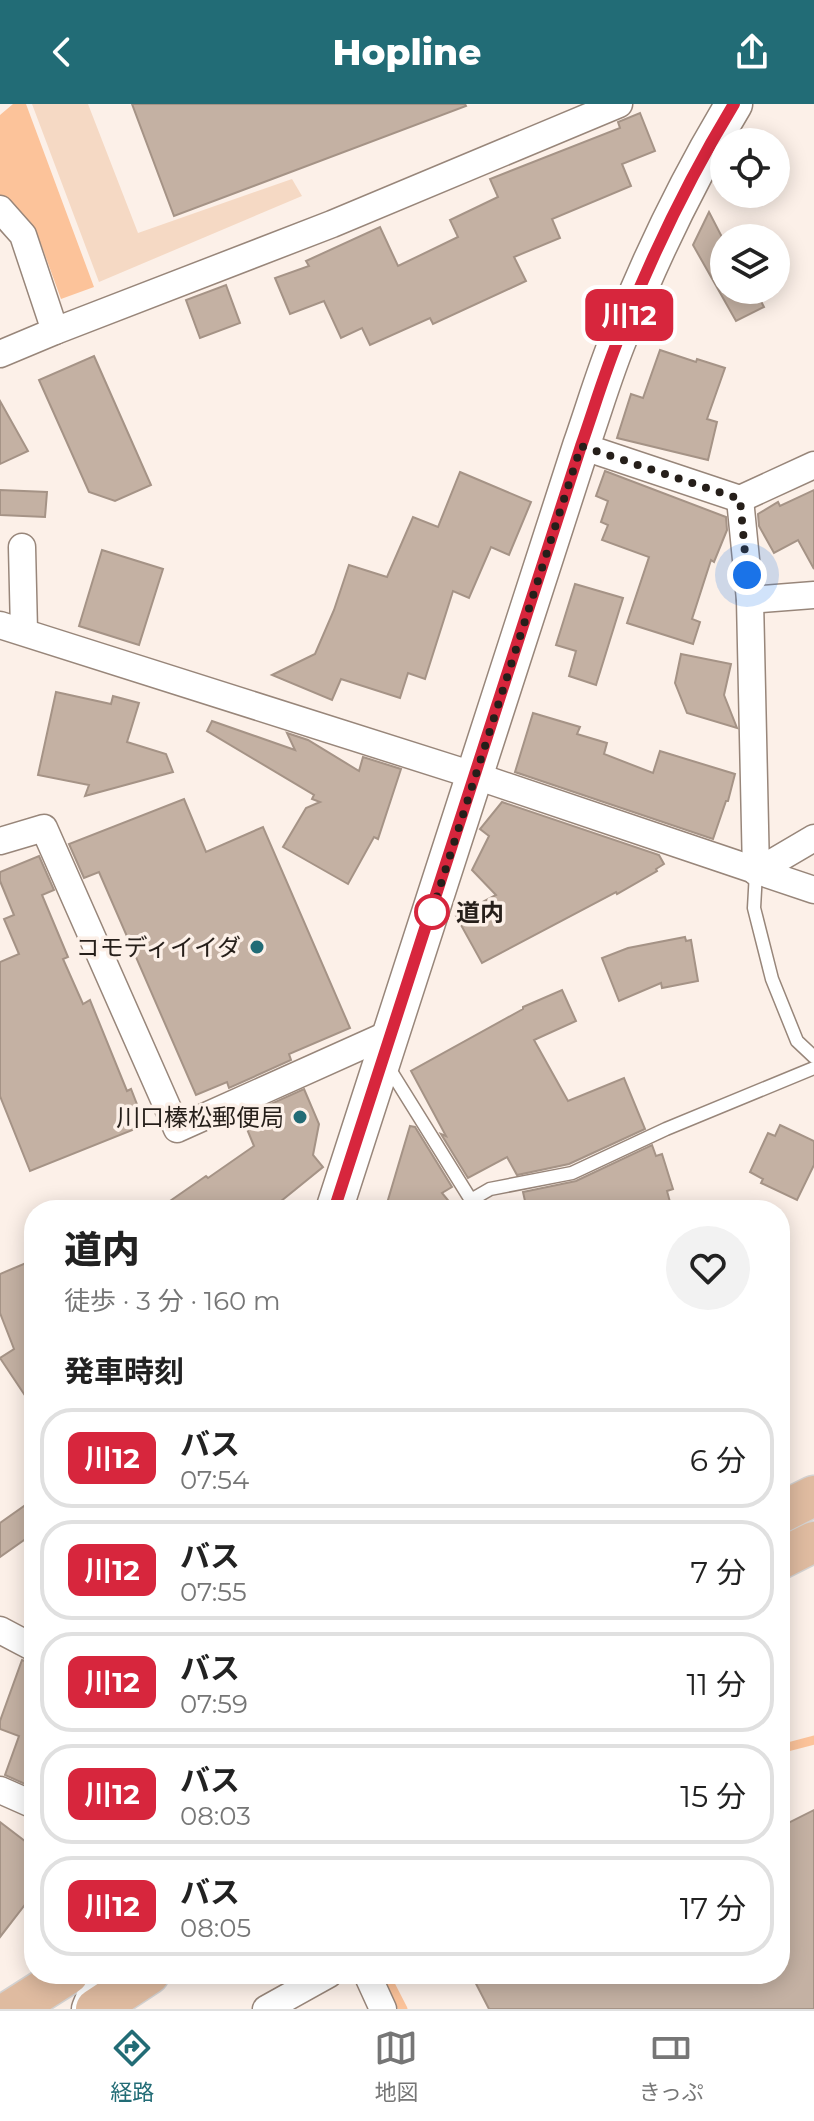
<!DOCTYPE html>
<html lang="ja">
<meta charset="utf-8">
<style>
body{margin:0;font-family:Montserrat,"Noto Sans JP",sans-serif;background:#f2f2f2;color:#222;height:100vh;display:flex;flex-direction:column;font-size:30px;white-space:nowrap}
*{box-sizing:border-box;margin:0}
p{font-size:26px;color:#767676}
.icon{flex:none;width:44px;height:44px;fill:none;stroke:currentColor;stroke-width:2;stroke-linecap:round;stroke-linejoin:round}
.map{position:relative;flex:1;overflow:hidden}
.drawer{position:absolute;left:24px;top:1096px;width:766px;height:784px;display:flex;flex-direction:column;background:#fff;border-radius:32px;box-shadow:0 4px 20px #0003}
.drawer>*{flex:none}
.badge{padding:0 16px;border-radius:12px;font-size:28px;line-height:52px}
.fabs{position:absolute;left:710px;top:24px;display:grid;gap:16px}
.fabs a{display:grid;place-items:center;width:80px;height:80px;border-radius:50%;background:#fff;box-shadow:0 4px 20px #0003;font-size:40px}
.you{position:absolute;width:40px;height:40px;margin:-20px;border:6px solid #fff;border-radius:50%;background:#1a73e8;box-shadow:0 0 0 12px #1a73e833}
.map>.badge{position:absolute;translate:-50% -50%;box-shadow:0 0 0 4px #fff}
h2{padding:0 40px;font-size:30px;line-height:72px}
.round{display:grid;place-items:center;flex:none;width:84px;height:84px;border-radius:42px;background:#f2f2f2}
.headline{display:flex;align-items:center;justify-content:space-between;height:136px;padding:0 40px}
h1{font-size:38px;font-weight:800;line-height:60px}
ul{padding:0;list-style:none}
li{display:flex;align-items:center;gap:24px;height:100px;margin:0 16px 12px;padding:0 24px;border:4px solid #e0e0e0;border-radius:32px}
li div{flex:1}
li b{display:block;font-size:30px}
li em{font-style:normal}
li .badge{min-width:88px;font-weight:700;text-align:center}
header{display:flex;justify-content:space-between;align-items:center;height:104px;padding:0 40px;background:#226c76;color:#fff;font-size:36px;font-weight:800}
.menu{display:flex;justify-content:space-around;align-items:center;height:112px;border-top:2px solid #e0e0e0;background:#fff;font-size:22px;color:#767676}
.menu a{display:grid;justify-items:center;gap:4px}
.menu .current{color:#226c76}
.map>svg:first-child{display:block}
</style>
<header><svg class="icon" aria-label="back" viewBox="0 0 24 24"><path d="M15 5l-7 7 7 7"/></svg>Hopline<svg class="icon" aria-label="share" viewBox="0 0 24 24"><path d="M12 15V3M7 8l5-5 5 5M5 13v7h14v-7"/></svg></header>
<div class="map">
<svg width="814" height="1905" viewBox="0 0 814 1905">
<rect width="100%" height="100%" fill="#fcf0e8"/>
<path fill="#f5d9c4" d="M32,0H88L138,129L292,75L302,92L99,178Z"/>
<path fill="#fcc39a" d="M13,0H26L94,183L61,195L41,140L0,94V11Z"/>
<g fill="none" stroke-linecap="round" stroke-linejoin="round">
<g stroke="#fcc39a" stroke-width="9">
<path d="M780,1645L814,1636"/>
<path d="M385,1870L403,1905"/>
</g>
</g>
<g fill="#c4b1a3" stroke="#a59386" stroke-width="2">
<path d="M132,0H465L466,2L174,112Z"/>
<path d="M640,9L655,47L622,60L631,82L552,115L560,134L514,153L526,177L433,220L430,214L370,241L362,224L341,234L324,197L290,210L275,174L309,162L306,157L380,123L398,162L458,133L450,116L498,93L490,75L620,24L618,18Z"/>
<path d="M709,108L724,137V186H755L764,203L736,217L693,141Z"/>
<path d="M226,181L240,219L200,234L186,196Z"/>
<path d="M660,246L696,258L697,255L725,264L707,315L717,318L708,356L617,334L631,290L643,294Z"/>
<path d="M94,252L151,381L115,397L89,388L39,276Z"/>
<path d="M0,297L28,347L0,360Z"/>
<path d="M605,367L726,413L727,426L714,458L711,456L692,515L700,518L693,540L627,519L649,453L602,436L608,421L601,418L608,397L596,392Z"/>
<path d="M460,368L531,398L509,451L491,443L469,494L453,487L425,575L408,569L400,594L341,575L332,596L272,571L315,550L334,506L349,461L387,473L413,413L438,423Z"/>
<path d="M0,386L47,388L45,413L0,411Z"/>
<path d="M814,386V465L798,436L774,449L759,422L758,410L778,398L780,402Z"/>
<path d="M102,446L163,465L139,541L79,522Z"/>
<path d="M575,480L623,494L596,581L569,572L576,547L556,541Z"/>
<path d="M681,550L731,560L724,591L737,624L687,609L675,579Z"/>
<path d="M56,588L111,600L113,592L139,599L127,638L166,650L173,668L85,692L89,681L38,671Z"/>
<path d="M533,609L580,623L577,630L607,639L604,650L653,669L660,647L735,670L728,697H726L713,735L515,668Z"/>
<path d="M212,617L295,646L287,629L308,636L359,667L363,653L401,665L378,735L374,733L348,780L283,743L306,704L320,698L312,695L314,691L207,627Z"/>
<path d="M184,695L206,748L263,723L350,924L289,950L291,956L229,984L227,978L196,991L99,768L84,774L69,740Z"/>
<path d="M502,698L659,751L664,760L656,765L657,767L617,790L616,788L482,859L456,812L496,791L472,766L489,732L480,725Z"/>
<path d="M39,752L54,786L42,791L68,853L63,855L83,900L90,896L127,987L131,985L145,1021L30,1067L0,992V858L19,850L4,815L14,811L0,777V768Z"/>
<path d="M685,833L686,837L691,836L698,877L662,884L661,879L619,897L602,854L628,844Z"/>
<path d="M562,886L576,917L534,936L568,997L624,974L645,1025L569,1060L517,1071L507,1053L468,1074L441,1030L446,1032L411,967L523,905V903Z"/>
<path d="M304,985L319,1020L313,1051L323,1063L270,1106H157L206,1072L208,1074L254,1042L242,1013Z"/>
<path d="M780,1021L814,1037V1061L797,1096L761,1079L763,1075L750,1068L768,1029L775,1032Z"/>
<path d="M410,1022L415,1023L452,1083L442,1089L456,1106H385Z"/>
<path d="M652,1041L656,1052L662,1050L673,1085L667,1087L670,1098L643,1106H527L523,1088L576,1077Z"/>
<path d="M26,1159L34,1173V1305L0,1254L14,1245L0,1209V1170Z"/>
<path d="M34,1395V1429L0,1453V1419Z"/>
<path d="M22,1556L34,1560V1684L5,1671L19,1632L0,1625V1617Z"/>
<path d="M814,1706V1905H489L471,1870H780V1723Z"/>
<path d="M0,1718L34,1744V1789L0,1833Z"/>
</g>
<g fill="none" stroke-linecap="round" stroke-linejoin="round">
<defs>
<g id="lane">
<path d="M756,768L754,804L772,875L797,937L814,953"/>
<path d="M387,961L471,1096L490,1085L572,1069L666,1025L814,964"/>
</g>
<g id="street">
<path d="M0,105L23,131L55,227"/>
<path d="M0,250L55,227L332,120L619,0"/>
<path d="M581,342L740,395L814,361"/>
<path d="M740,395L750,496L756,768L814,734"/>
<path d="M22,443L24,527"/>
<path d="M750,496L814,491"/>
<path d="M0,521L476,672L814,786"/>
<path d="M0,737L44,724L177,1025L393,928"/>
<path d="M0,1526L34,1544"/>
<path d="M0,1686L34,1701"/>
<path d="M367,1870L383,1905"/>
<path d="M266,1905L329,1870"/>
</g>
<g id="secondary">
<path d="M334,1106L581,342C594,305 605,267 620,231C652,151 689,74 734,0"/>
<path d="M90,1905L104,1870"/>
</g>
<g id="primary">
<path d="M780,1409L814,1392"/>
<path d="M780,1455L814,1438"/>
<path d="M13,1905L68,1870"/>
<path d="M96,1905L149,1870"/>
</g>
</defs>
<use href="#lane" stroke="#98867a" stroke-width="15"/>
<use href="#street" stroke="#98867a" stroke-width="29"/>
<use href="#secondary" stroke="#98867a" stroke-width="39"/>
<use href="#primary" stroke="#d4d2d1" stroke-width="43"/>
<use href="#lane" stroke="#fff" stroke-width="12"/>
<use href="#street" stroke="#fff" stroke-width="26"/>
<use href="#secondary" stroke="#fff" stroke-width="36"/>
<use href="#primary" stroke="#dfbba0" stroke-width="40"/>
</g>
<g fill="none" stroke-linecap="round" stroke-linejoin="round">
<defs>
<path id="line" d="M334,1106L581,342C594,305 605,267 620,231C652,151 689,74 734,0"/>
</defs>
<use href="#line" stroke="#fff" stroke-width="18"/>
<use href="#line" stroke="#d7263d" stroke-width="12"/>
<path stroke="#261f1a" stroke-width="8" stroke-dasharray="0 14.4" d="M432,808L430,814L581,342L740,395L747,471"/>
</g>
<circle fill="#fff" stroke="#d7263d" stroke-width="4" cx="432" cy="808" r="16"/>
<g fill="#226c76" stroke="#fcf0e8" stroke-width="3">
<circle cx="257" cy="843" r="8"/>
<circle cx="300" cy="1013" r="8"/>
</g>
<g text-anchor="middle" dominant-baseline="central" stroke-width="7" stroke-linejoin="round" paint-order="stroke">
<g font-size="24" font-weight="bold" fill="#261f1a" stroke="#fcf0e8" text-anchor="start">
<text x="456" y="808">道内</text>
</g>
<g font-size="24" fill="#261f1a" stroke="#fcf0e8" text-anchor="end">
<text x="241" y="843">コモディイイダ</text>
<text x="284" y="1013">川口榛松郵便局</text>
</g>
</g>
</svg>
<div class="fabs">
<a><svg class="icon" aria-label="locate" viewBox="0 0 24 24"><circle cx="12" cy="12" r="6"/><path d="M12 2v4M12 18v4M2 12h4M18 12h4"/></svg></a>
<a><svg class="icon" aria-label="layers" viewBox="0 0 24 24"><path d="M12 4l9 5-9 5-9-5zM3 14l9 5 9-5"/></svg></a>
</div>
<div class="you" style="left:747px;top:471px"></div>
<b class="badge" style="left:629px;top:211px;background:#d7263d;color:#fff">川12</b>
<section class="drawer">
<div class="headline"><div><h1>道内</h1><p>徒歩 · 3 分 · 160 m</p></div><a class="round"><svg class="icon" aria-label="heart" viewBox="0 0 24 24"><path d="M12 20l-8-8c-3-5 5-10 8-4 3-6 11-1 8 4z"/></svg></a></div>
<h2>発車時刻</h2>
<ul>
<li><span class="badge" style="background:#d7263d;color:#fff">川12</span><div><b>バス</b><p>07:54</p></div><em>6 分</em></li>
<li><span class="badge" style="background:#d7263d;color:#fff">川12</span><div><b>バス</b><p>07:55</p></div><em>7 分</em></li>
<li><span class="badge" style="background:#d7263d;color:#fff">川12</span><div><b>バス</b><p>07:59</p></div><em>11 分</em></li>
<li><span class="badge" style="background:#d7263d;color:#fff">川12</span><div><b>バス</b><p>08:03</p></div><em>15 分</em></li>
<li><span class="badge" style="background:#d7263d;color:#fff">川12</span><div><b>バス</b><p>08:05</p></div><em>17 分</em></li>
</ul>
</section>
</div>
<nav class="menu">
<a class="current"><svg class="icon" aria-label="directions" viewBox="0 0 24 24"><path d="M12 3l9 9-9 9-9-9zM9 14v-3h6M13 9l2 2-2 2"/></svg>経路</a>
<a><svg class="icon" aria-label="map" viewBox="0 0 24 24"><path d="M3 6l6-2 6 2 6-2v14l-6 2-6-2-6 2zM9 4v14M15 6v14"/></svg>地図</a>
<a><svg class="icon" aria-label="tickets" viewBox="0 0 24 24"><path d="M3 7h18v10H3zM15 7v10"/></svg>きっぷ</a>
</nav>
